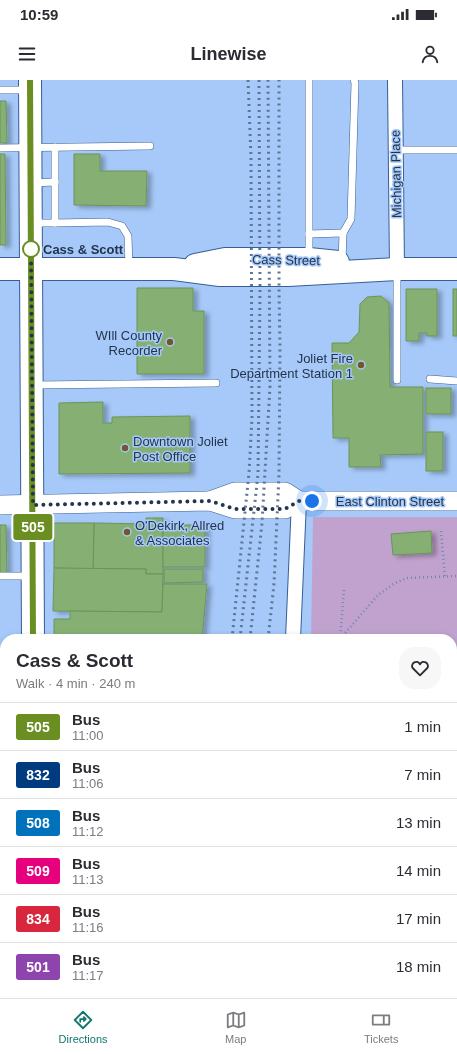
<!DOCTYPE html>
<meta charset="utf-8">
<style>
body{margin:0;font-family:Arial,sans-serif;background:#f7f7f7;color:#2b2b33;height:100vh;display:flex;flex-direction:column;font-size:15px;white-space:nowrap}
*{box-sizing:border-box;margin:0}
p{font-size:13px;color:#7c7c81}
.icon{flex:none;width:22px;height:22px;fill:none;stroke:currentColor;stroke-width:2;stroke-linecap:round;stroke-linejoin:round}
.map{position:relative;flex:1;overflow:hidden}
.panel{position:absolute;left:0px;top:554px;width:457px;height:364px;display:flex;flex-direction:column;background:#fff;border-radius:16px 16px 0 0;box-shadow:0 2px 6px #0003}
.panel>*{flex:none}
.badge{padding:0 8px;border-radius:3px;font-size:14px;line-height:26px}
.you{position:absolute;width:20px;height:20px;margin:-10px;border:3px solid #fff;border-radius:50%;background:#1a73e8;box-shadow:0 0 0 6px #1a73e833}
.map>.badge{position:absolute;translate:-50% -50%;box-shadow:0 0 0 2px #fff}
.round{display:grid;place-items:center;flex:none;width:42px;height:42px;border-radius:16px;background:#f7f7f7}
.head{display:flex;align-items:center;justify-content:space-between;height:68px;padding:0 16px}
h1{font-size:19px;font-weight:700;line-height:30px}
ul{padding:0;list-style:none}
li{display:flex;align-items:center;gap:12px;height:48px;padding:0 16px;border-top:1px solid #e1e1e2}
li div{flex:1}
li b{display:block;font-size:15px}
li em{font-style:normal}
li .badge{min-width:44px;font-weight:700;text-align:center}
.status{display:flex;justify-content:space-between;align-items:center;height:28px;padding:0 20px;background:#fff;direction:ltr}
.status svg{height:11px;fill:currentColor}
header{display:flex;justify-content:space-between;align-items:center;height:52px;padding:0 16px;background:#fff;font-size:18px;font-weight:700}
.menu{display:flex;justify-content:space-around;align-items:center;height:56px;border-top:1px solid #e1e1e2;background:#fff;font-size:11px;color:#7c7c81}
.menu a{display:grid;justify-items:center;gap:2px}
.menu .selected{color:#0f766e}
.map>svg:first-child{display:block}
</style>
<div class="status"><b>10:59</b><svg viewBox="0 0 49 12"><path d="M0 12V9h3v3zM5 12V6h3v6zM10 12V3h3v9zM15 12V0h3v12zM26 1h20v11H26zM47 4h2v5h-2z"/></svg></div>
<header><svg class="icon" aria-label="menu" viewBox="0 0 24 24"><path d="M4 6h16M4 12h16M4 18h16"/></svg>Linewise<svg class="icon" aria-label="person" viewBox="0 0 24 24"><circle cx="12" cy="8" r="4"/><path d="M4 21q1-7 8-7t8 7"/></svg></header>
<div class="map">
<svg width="457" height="918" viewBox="0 0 457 918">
<defs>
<filter id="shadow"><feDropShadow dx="4.5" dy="2.5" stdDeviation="2" flood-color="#0004"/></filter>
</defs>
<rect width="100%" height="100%" fill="#a6c9f9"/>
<path fill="#c1a2ce" d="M313,437H457V874H452V559H311Z"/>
<g fill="#86b073" stroke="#6b9458" filter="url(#shadow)">
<path d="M0,21H6L7,63H0Z"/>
<path d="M0,74H5L6,165H0Z"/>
<path d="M74,74H100V91H147L146,126L74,125Z"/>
<path d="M137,208H193V231H204V294H137Z"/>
<path d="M406,209H437V256H427V253H419V261H406Z"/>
<rect x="453" y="209" width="4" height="47"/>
<path d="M381,216L389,223L390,307H423V374L380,375L381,387H349V358H333L332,263H349L359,252L360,224L367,217Z"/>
<rect x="426" y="308" width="25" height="26"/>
<path d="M103,322V343H112V337L190,336V393L59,394V323Z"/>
<rect x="426" y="352" width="17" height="39"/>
<path d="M146,438H163V494H146V489H93L94,443L146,444Z"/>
<path d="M54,443H94L93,489L54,488Z"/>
<path d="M0,445H6L7,494H0Z"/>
<rect x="163" y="445" width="42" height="42"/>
<path d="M431,451L432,473L393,475L391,454Z"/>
<path d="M54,488L146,489V494H163L162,532L53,531Z"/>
<path d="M164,489H203V502L164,503Z"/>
<path d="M163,504H207L202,559H54V539H70V531L162,532Z"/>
<rect x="452" y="790" width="5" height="68"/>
<path d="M457,912V918H414V913Z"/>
</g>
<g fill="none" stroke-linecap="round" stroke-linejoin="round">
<defs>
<g id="lane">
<path d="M309,0V178"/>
<path d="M0,10H28"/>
<path d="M55,67V143L108,142L122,146L128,156L129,188"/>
<path d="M0,68L150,66"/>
<path d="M396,70H457"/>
<path d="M33,103L55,102"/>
<path d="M34,143H55"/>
<path d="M309,154L343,153"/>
<path d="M342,182L343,153L351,139L355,3L354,0"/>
<path d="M430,299L457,301"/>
<path d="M397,300V192"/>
<path d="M34,305L216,303"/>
<path d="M0,496H30"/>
<path d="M0,593H5"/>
</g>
<g id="street">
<path d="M395,0L397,189"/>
<path d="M293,559L299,421"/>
<path d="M0,658H5"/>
<path d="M289,913V918"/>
</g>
<g id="secondary">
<path d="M210,421L235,412H285L299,421"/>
<path d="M0,425L210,421L235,429H285L299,421H457"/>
</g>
<g id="primary">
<path d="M30,0L33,559"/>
<path d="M195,185L225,179H309L338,182"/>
<path d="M0,189H174L220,195H288L397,189H457"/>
<path d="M452,893H457"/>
<path d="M0,897H5"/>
<path d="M34,913V918"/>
</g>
</defs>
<use href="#lane" stroke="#375f94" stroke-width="8"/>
<use href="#street" stroke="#375f94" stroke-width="16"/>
<use href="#secondary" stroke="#375f94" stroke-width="20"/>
<use href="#primary" stroke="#375f94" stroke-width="24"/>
<g stroke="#6e89af" stroke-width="2.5" stroke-dasharray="1 3" stroke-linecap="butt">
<path d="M441,451L445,497"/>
<path d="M340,559L378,515L395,503L407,498L457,496"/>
<path d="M340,559L344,510"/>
<path d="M130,916V918"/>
<path d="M188,918L189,913"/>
</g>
<use href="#lane" stroke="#fff" stroke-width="7"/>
<use href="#street" stroke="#fff" stroke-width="14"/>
<use href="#secondary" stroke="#fff" stroke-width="19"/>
<use href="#primary" stroke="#fff" stroke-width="22"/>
<g stroke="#5d7698" stroke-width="3" stroke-dasharray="2 4" stroke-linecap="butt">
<path d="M232,559L249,393L252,338L251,77L248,0"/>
<path d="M240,559L258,394L260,211L259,0"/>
<path d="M250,559L262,443L270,306L268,0"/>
<path d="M268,559L274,504L279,395L280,266L279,211V0"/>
<path d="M192,918L193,913"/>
<path d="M201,918L202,913"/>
<path d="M211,918L212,913"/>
<path d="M230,918L231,913"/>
</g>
</g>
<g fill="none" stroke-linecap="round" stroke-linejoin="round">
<defs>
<path id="line" d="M30,0L33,559"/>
</defs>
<use href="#line" stroke="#fff" stroke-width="9"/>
<use href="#line" stroke="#6b8e23" stroke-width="6"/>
<path stroke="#23344c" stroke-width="4" stroke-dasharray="0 7.2" d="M31,169L33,425L210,421L235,429H285L299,421H312"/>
</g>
<circle fill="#fff" stroke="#6b8e23" stroke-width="2" cx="31" cy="169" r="8"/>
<g fill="#735629" stroke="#a6c9f9" stroke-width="1.5">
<circle cx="170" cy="262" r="4"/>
<circle cx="361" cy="285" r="4"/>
<circle cx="125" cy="368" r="4"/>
<circle cx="127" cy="452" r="4"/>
</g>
<g text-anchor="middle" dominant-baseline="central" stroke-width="3" stroke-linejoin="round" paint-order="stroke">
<g font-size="13" fill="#23344c" stroke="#a6c9f9">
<text transform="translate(396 94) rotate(-91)">Michigan Place</text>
<text transform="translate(286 180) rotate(1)">Cass Street</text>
<text x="390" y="421">East Clinton Street</text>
</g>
<g font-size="13" font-weight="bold" fill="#23344c" stroke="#a6c9f9" text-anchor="start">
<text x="43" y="169">Cass &amp; Scott</text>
</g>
<g font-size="13" fill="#23344c" stroke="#a6c9f9" text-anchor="end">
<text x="162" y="255">WIll County<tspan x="162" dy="15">Recorder</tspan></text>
<text x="353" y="278">Joliet Fire<tspan x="353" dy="15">Department Station 1</tspan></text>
<text x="133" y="361" text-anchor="start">Downtown Joliet<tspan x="133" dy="15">Post Office</tspan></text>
<text x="135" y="445" text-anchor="start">O'Dekirk, Allred<tspan x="135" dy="15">&amp; Associates</tspan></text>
</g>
</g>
</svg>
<div class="you" style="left:312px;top:421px"></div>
<b class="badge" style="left:33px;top:447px;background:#6b8e23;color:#fff">505</b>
<section class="panel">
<div class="head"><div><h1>Cass &amp; Scott</h1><p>Walk · 4 min · 240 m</p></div><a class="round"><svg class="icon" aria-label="heart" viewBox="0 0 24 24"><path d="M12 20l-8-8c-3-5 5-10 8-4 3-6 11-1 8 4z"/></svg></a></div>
<ul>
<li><span class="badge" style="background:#6b8e23;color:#fff">505</span><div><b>Bus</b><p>11:00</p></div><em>1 min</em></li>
<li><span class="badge" style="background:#003b80;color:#fff">832</span><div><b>Bus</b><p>11:06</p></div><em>7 min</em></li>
<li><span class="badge" style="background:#0072bc;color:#fff">508</span><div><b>Bus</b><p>11:12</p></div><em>13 min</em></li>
<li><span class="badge" style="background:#e6007e;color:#fff">509</span><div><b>Bus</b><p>11:13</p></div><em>14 min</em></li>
<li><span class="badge" style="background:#d7263d;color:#fff">834</span><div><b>Bus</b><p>11:16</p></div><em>17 min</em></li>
<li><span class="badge" style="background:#8e44ad;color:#fff">501</span><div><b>Bus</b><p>11:17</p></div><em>18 min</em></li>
</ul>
</section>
</div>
<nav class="menu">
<a class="selected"><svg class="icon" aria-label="directions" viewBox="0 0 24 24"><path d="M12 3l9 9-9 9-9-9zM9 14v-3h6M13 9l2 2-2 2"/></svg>Directions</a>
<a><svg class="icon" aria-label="map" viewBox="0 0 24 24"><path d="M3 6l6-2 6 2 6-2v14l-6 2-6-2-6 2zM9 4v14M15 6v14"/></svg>Map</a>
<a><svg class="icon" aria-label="tickets" viewBox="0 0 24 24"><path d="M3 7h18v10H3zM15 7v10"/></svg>Tickets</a>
</nav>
